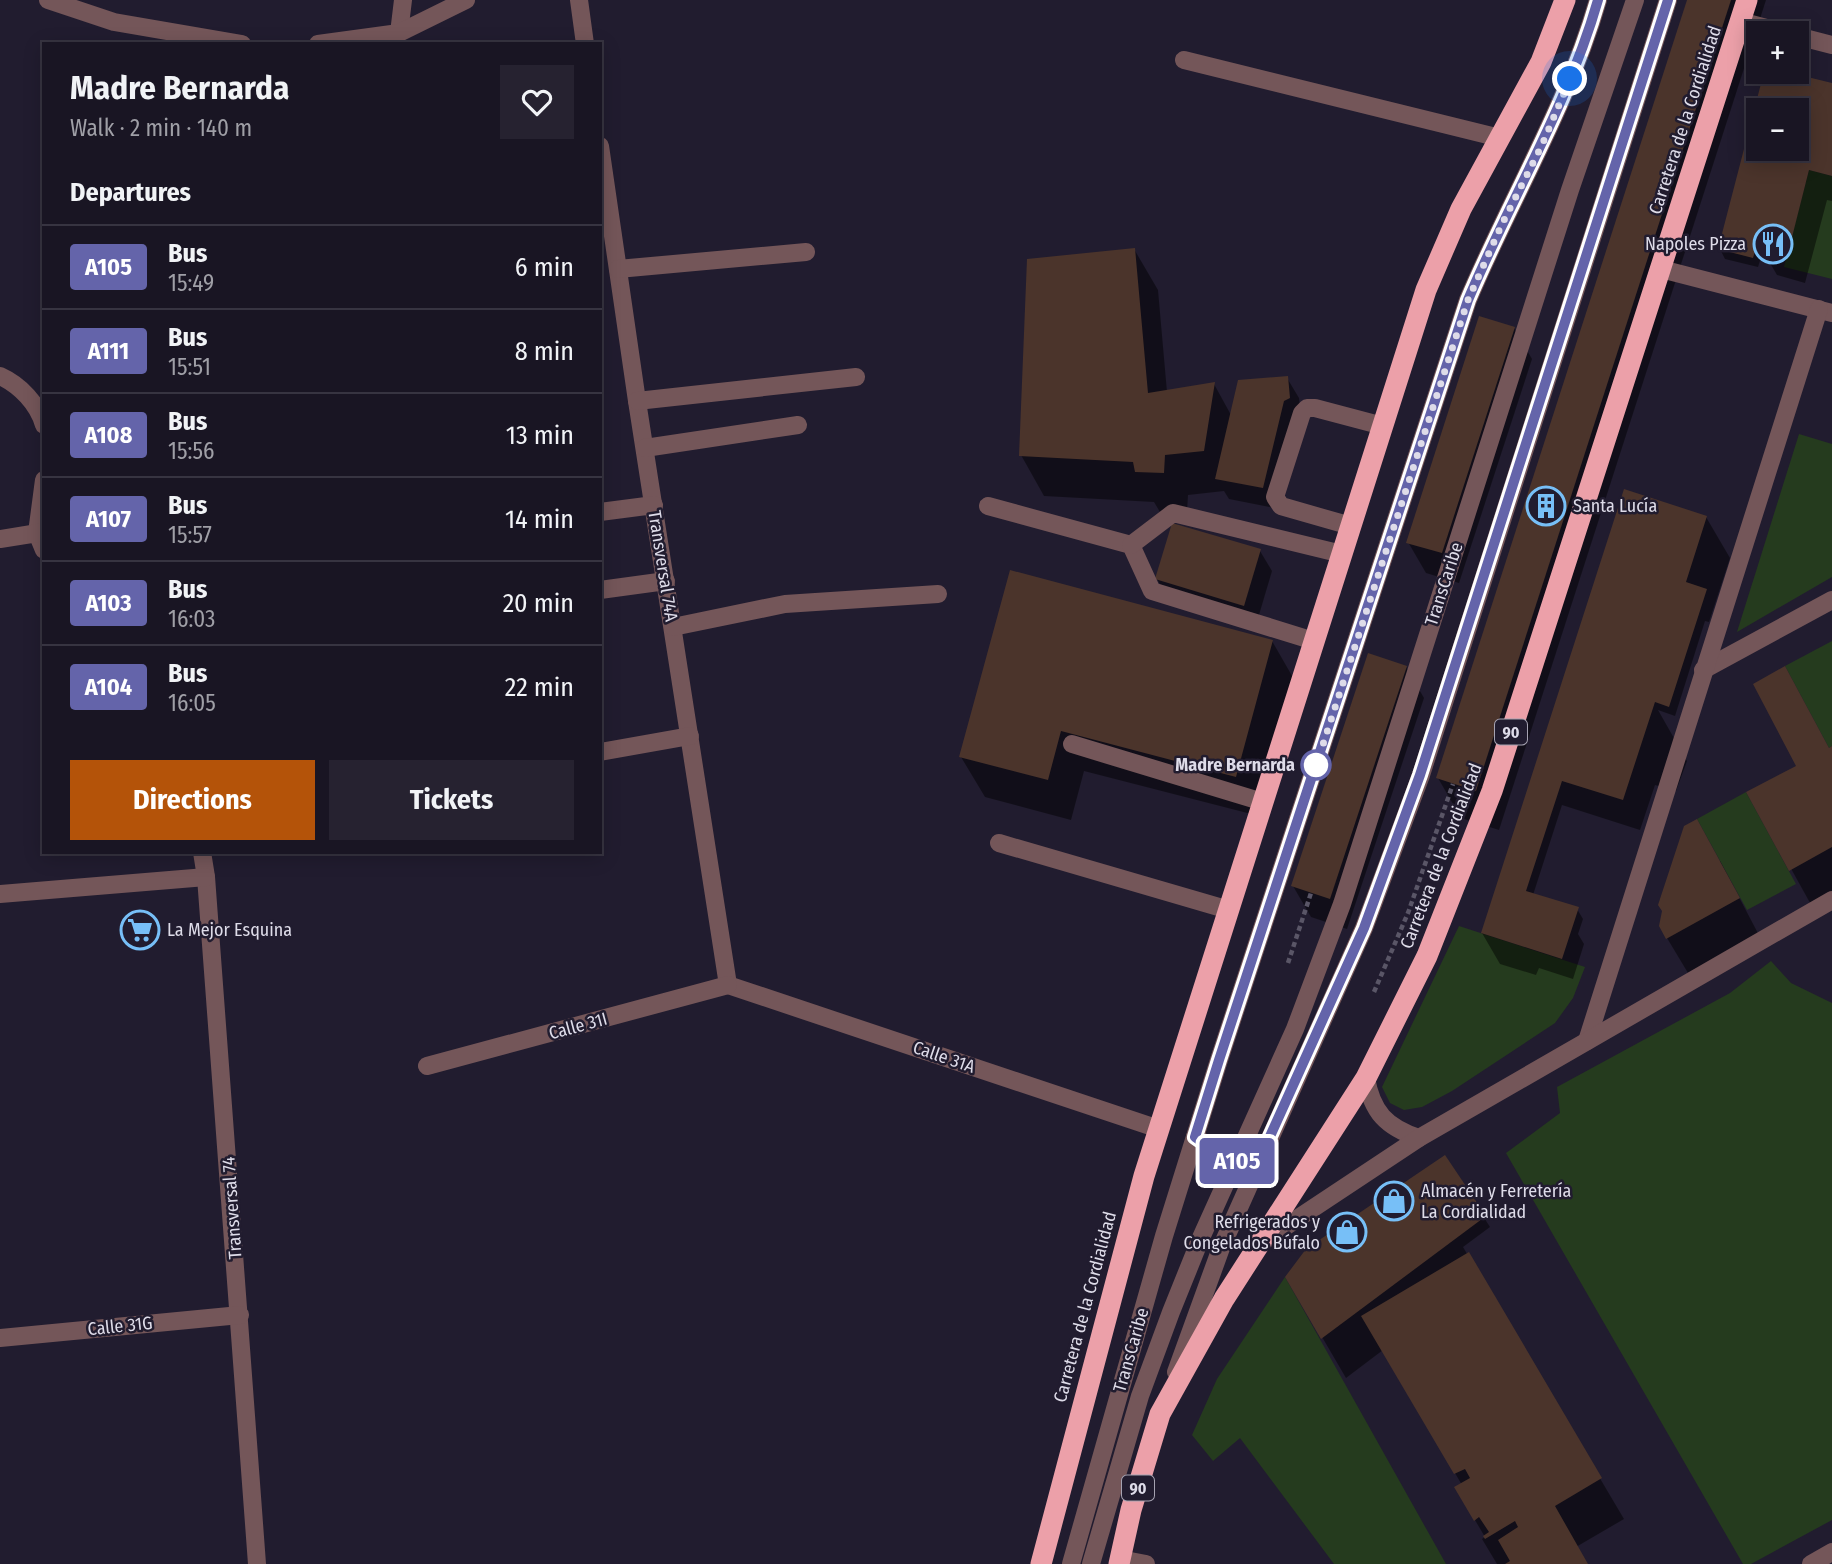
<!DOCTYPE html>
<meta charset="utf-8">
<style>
body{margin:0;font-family:"Fira Sans Condensed",sans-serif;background:#262230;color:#f1f3f6;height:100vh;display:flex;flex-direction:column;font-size:26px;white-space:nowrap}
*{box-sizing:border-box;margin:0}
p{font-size:23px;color:#9f9fa6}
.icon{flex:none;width:38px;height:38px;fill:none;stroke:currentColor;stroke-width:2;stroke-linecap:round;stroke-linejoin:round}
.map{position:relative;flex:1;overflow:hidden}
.panel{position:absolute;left:42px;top:42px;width:560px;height:812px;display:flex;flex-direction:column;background:#191523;border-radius:0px;box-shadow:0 4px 18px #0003,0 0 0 2px #373441}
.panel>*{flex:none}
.badge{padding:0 14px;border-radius:5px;font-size:24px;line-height:46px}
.controls{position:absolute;left:1746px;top:21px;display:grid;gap:14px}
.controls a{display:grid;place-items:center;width:63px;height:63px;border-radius:0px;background:#191523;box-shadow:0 4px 18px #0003,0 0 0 2px #373441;font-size:35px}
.you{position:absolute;width:35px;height:35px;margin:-18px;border:5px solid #fff;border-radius:50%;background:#1a73e8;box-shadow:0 0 0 10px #1a73e833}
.map>.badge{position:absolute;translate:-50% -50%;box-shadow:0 0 0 4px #fff}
h2{padding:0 28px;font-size:26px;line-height:63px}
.round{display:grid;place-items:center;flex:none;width:74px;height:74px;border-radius:0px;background:#262230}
.head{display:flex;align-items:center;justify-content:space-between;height:119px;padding:0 28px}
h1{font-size:33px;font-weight:700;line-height:52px}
.button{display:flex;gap:14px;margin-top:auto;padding:14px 28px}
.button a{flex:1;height:80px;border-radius:0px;background:#b45309;color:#fff;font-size:28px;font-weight:700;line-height:80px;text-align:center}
.button a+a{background:#262230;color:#f1f3f6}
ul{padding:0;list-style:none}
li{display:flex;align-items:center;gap:21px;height:84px;padding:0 28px;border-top:2px solid #373441}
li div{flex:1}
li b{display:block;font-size:26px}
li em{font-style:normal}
li .badge{min-width:77px;font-weight:700;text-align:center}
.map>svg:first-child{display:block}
</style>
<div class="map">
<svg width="1832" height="1564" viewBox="0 0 1832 1564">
<rect width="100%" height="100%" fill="#211c2f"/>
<g fill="#253b1e">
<path d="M1809,170L1832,176V279L1784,267Z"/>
<path d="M1799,434L1832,444V577L1737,632Z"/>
<path d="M1832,641V746L1829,748L1785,666Z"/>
<path d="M1746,792L1796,884L1747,910L1697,819Z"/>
<path d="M1459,926L1585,967L1573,998L1555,1023L1452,1091L1422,1107L1404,1110L1390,1103L1382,1087Z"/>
<path d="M1771,961L1791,983L1832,1003V1520L1751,1564H1743L1506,1153L1560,1113L1557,1087L1730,993Z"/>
<path d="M1285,1277L1446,1564H1334L1240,1438L1213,1461L1192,1435L1217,1379Z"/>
</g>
<g fill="#0007" fill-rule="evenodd">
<path d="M1689,0H1766L1499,830L1461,818L1438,778Z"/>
<path d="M1766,72H1779L1832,85V201L1827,200L1805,283L1777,275L1763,251L1758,267L1725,259L1720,249ZM1759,110H1797V149H1759Z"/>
<path d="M1134,249L1158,290L1167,392L1214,384L1231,415L1287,378L1299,398L1301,419L1274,508L1229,499L1224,491L1188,495L1187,512H1160L1154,502L1044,496L1021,455Z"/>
<path d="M1514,328L1532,359L1459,583L1426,573L1408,542Z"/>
<path d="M1625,491L1706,517L1730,558L1709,622L1705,621L1675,716L1658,710L1687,761L1676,791L1655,785L1640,830L1562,805L1533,895L1577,909L1583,919L1578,934L1584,944L1573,979L1539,968L1536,975L1500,964L1482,933Z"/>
<path d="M1260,551L1272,571L1256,625L1169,599L1157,579Z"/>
<path d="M1272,641L1295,681L1259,816L1084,771L1071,820L985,797L961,757Z"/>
<path d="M1406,667L1424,698L1347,929L1311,917L1293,886Z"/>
<path d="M1832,749V900L1814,910L1749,793Z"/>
<path d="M1720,861L1761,939L1691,978L1667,938Z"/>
<path d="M1445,1157L1490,1227L1463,1247L1624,1519L1576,1547L1586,1564H1497L1482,1539L1485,1537L1456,1488L1462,1485L1383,1350L1346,1378L1287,1277Z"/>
</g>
<g fill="#4b342b" fill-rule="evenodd">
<path d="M1687,0H1731L1476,791L1436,778Z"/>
<path d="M1764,72H1787L1832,83V176L1809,170L1788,253L1757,245L1753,258L1718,249ZM1759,110H1797V149H1759Z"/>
<path d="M1135,248L1148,393L1215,382L1204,451L1165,455L1164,473L1135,472L1133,462L1019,456L1027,259Z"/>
<path d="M1479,316L1515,327L1442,553L1406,543Z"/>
<path d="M1288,376L1290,398L1284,401L1263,488L1215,479L1238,380Z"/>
<path d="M1624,489L1707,516L1686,582L1707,589L1669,707L1655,702L1623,800L1562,781L1526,891L1579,907L1562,959L1481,933Z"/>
<path d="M1172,523L1261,549L1244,606L1155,579Z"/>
<path d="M1010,570L1273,640L1236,777L1061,731L1048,780L959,757Z"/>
<path d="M1368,653L1407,666L1330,899L1291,886Z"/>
<path d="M1785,666L1829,748L1832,746V847L1789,871L1746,792L1796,766L1753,684Z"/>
<path d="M1697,819L1740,898L1666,939L1659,926L1662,911L1658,905L1684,826Z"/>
<path d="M1445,1155L1486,1216L1321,1339L1285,1277L1306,1249Z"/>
<path d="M1469,1252L1602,1478L1555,1506L1588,1564H1505L1510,1561L1498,1540L1518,1527L1515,1521L1485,1539L1483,1536L1489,1532L1479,1517L1474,1521L1454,1487L1470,1478L1465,1469L1454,1474L1361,1316Z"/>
</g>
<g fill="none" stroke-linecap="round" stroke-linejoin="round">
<g stroke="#5a5667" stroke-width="4.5" stroke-dasharray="5 3.5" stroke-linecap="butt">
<path d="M1288,963L1311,893"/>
<path d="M1374,992L1408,913L1453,784"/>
</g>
<g stroke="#745659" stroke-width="18">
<path d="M48,0L114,22L242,44"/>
<path d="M579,0L585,44"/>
<path d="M1740,21L1786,33"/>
<path d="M399,33L403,0"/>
<path d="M1797,36L1832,45"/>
<path d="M318,44L399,33L466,0"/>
<path d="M1184,60L1500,138"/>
<path d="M600,146L637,401L728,985"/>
<path d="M618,269L806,252"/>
<path d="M1661,269L1832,313"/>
<path d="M0,376C20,385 38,404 44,425"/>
<path d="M637,401L856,377"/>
<path d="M645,448L798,425"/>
<path d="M44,480L37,533L44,550"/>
<path d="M988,506L1131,545L1152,591L1314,641"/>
<path d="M600,512L654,505"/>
<path d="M1351,526L1281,506L1275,497L1302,413L1307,408H1315L1383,426"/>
<path d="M0,539L44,532"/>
<path d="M1131,545L1173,513L1342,554"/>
<path d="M600,590L666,581"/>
<path d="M673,627L785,604L938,594"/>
<path d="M1703,670L1832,600"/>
<path d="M1072,744L1263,802"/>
<path d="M600,752L690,736"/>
<path d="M999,843L1229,910"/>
<path d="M202,852L206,877L257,1564"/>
<path d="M0,894L206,877"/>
<path d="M728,985L1159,1129"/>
<path d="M1587,1041L1819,309"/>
<path d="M427,1066L728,985"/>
<path d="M1366,1078C1372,1112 1386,1127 1419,1138"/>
<path d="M1195,1137L1224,1156L1244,1162"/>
<path d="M1262,1242L1419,1138L1832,900"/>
<path d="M0,1338L240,1315"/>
<path d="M1176,1372L1221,1248L1364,928L1421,775L1668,0"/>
<path d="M1120,1559L1146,1564"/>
<path d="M1071,1564L1164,1236L1219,1060L1468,300C1510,200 1568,105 1598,0"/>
<path d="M1091,1564L1140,1396L1171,1312L1200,1240L1295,1029L1342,904L1570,190L1635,0"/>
<path d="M1811,1564L1832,1552"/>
</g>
<g stroke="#eca0a9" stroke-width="21">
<path d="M1041,1564L1144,1176L1426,290L1461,209L1541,62L1565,0"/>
<path d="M1119,1564L1131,1510L1160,1414L1224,1299L1366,1078L1427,956L1492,791L1747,0"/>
</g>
</g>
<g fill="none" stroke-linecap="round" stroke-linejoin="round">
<defs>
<path id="line" d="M1598,0C1568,105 1510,200 1468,300L1219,1060L1195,1137C1217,1153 1232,1160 1258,1163L1364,928L1420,775L1668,0"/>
</defs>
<use href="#line" stroke="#fff" stroke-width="16"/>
<use href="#line" stroke="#6464aa" stroke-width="10"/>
<path stroke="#dedce9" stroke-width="7" stroke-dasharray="0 12.6" d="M1316,765L1314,772L1468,300L1502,224L1542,145L1570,79"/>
</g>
<defs>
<symbol id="restaurant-ring" viewBox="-11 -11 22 22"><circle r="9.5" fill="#211c2f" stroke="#77bff7" stroke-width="1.5"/><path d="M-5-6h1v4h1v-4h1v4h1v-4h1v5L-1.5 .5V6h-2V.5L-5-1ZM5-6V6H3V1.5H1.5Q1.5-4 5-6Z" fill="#77bff7"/></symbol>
<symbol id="building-ring" viewBox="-11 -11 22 22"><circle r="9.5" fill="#211c2f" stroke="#77bff7" stroke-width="1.5"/><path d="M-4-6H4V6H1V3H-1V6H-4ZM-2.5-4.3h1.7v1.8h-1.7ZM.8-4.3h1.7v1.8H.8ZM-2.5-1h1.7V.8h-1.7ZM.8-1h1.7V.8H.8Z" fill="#77bff7"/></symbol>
<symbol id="supermarket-ring" viewBox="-11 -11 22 22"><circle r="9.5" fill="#211c2f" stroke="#77bff7" stroke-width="1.5"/><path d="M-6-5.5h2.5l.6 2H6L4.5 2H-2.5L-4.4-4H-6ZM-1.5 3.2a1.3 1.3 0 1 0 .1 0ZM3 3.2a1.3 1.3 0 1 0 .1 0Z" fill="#77bff7"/></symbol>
<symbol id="shop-ring" viewBox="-11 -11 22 22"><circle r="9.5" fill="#211c2f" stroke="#77bff7" stroke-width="1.5"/><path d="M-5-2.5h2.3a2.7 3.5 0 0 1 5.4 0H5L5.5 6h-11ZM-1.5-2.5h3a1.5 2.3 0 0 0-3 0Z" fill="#77bff7"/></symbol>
</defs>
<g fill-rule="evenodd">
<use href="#restaurant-ring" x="1751" y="222" width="44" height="44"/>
<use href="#building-ring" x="1524" y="484" width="44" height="44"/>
<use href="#supermarket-ring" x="118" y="908" width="44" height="44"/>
<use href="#shop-ring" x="1372" y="1179" width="44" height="44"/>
<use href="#shop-ring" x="1325" y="1210" width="44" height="44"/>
</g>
<circle fill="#fff" stroke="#6464aa" stroke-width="3.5" cx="1316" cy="765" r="14"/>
<g text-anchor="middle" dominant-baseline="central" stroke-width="5" stroke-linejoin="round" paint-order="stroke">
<g fill="#211c2f" stroke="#a5a2b1" stroke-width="2">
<rect x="1495" y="719.5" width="32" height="25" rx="5"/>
<rect x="1122" y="1475.5" width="32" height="25" rx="5"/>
</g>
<g font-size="16" font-weight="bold" fill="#dedce9">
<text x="1511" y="732">90</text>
<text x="1138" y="1488">90</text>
</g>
<g font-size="18" fill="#dedce9" stroke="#211c2f">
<text transform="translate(1685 120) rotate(-72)">Carretera de la Cordialidad</text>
<text transform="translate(663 566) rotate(81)">Transversal 74A</text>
<text transform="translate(1444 584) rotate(-72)">TransCaribe</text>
<text transform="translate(1441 856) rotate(-69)">Carretera de la Cordialidad</text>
<text transform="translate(578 1026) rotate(-15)">Calle 31I</text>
<text transform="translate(944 1057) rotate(19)">Calle 31A</text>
<text transform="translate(232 1208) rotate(-94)">Transversal 74</text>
<text transform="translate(1085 1307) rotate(-75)">Carretera de la Cordialidad</text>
<text transform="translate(120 1326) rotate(-6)">Calle 31G</text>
<text transform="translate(1131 1350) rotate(-74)">TransCaribe</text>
</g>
<g font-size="18" fill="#dedce9" stroke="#211c2f" text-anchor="start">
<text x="1746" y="244" text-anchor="end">Napoles Pizza</text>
<text x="1573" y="506">Santa Lucía</text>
<text x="167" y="930">La Mejor Esquina</text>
<text x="1421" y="1191">Almacén y Ferretería<tspan x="1421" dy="21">La Cordialidad</tspan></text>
<text x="1320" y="1222" text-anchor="end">Refrigerados y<tspan x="1320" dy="21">Congelados Búfalo</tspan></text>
</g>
<g font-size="18" font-weight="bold" fill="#dedce9" stroke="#211c2f" text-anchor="end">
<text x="1295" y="765">Madre Bernarda</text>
</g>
</g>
</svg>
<div class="controls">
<a>+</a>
<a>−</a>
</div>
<div class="you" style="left:1570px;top:79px"></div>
<b class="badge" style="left:1237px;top:1161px;background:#6464aa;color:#fff">A105</b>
<section class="panel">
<div class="head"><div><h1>Madre Bernarda</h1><p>Walk · 2 min · 140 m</p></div><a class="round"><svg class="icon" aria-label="heart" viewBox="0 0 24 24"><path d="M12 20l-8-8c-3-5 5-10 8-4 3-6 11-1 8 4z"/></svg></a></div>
<h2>Departures</h2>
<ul>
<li><span class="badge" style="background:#6464aa;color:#fff">A105</span><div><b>Bus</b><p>15:49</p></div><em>6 min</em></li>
<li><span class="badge" style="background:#6464aa;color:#fff">A111</span><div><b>Bus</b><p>15:51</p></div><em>8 min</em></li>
<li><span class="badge" style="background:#6464aa;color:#fff">A108</span><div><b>Bus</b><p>15:56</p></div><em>13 min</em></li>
<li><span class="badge" style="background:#6464aa;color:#fff">A107</span><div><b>Bus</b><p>15:57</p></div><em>14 min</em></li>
<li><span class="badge" style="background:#6464aa;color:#fff">A103</span><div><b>Bus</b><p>16:03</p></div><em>20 min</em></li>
<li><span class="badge" style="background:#6464aa;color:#fff">A104</span><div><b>Bus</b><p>16:05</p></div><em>22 min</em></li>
</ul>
<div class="button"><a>Directions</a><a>Tickets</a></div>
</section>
</div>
